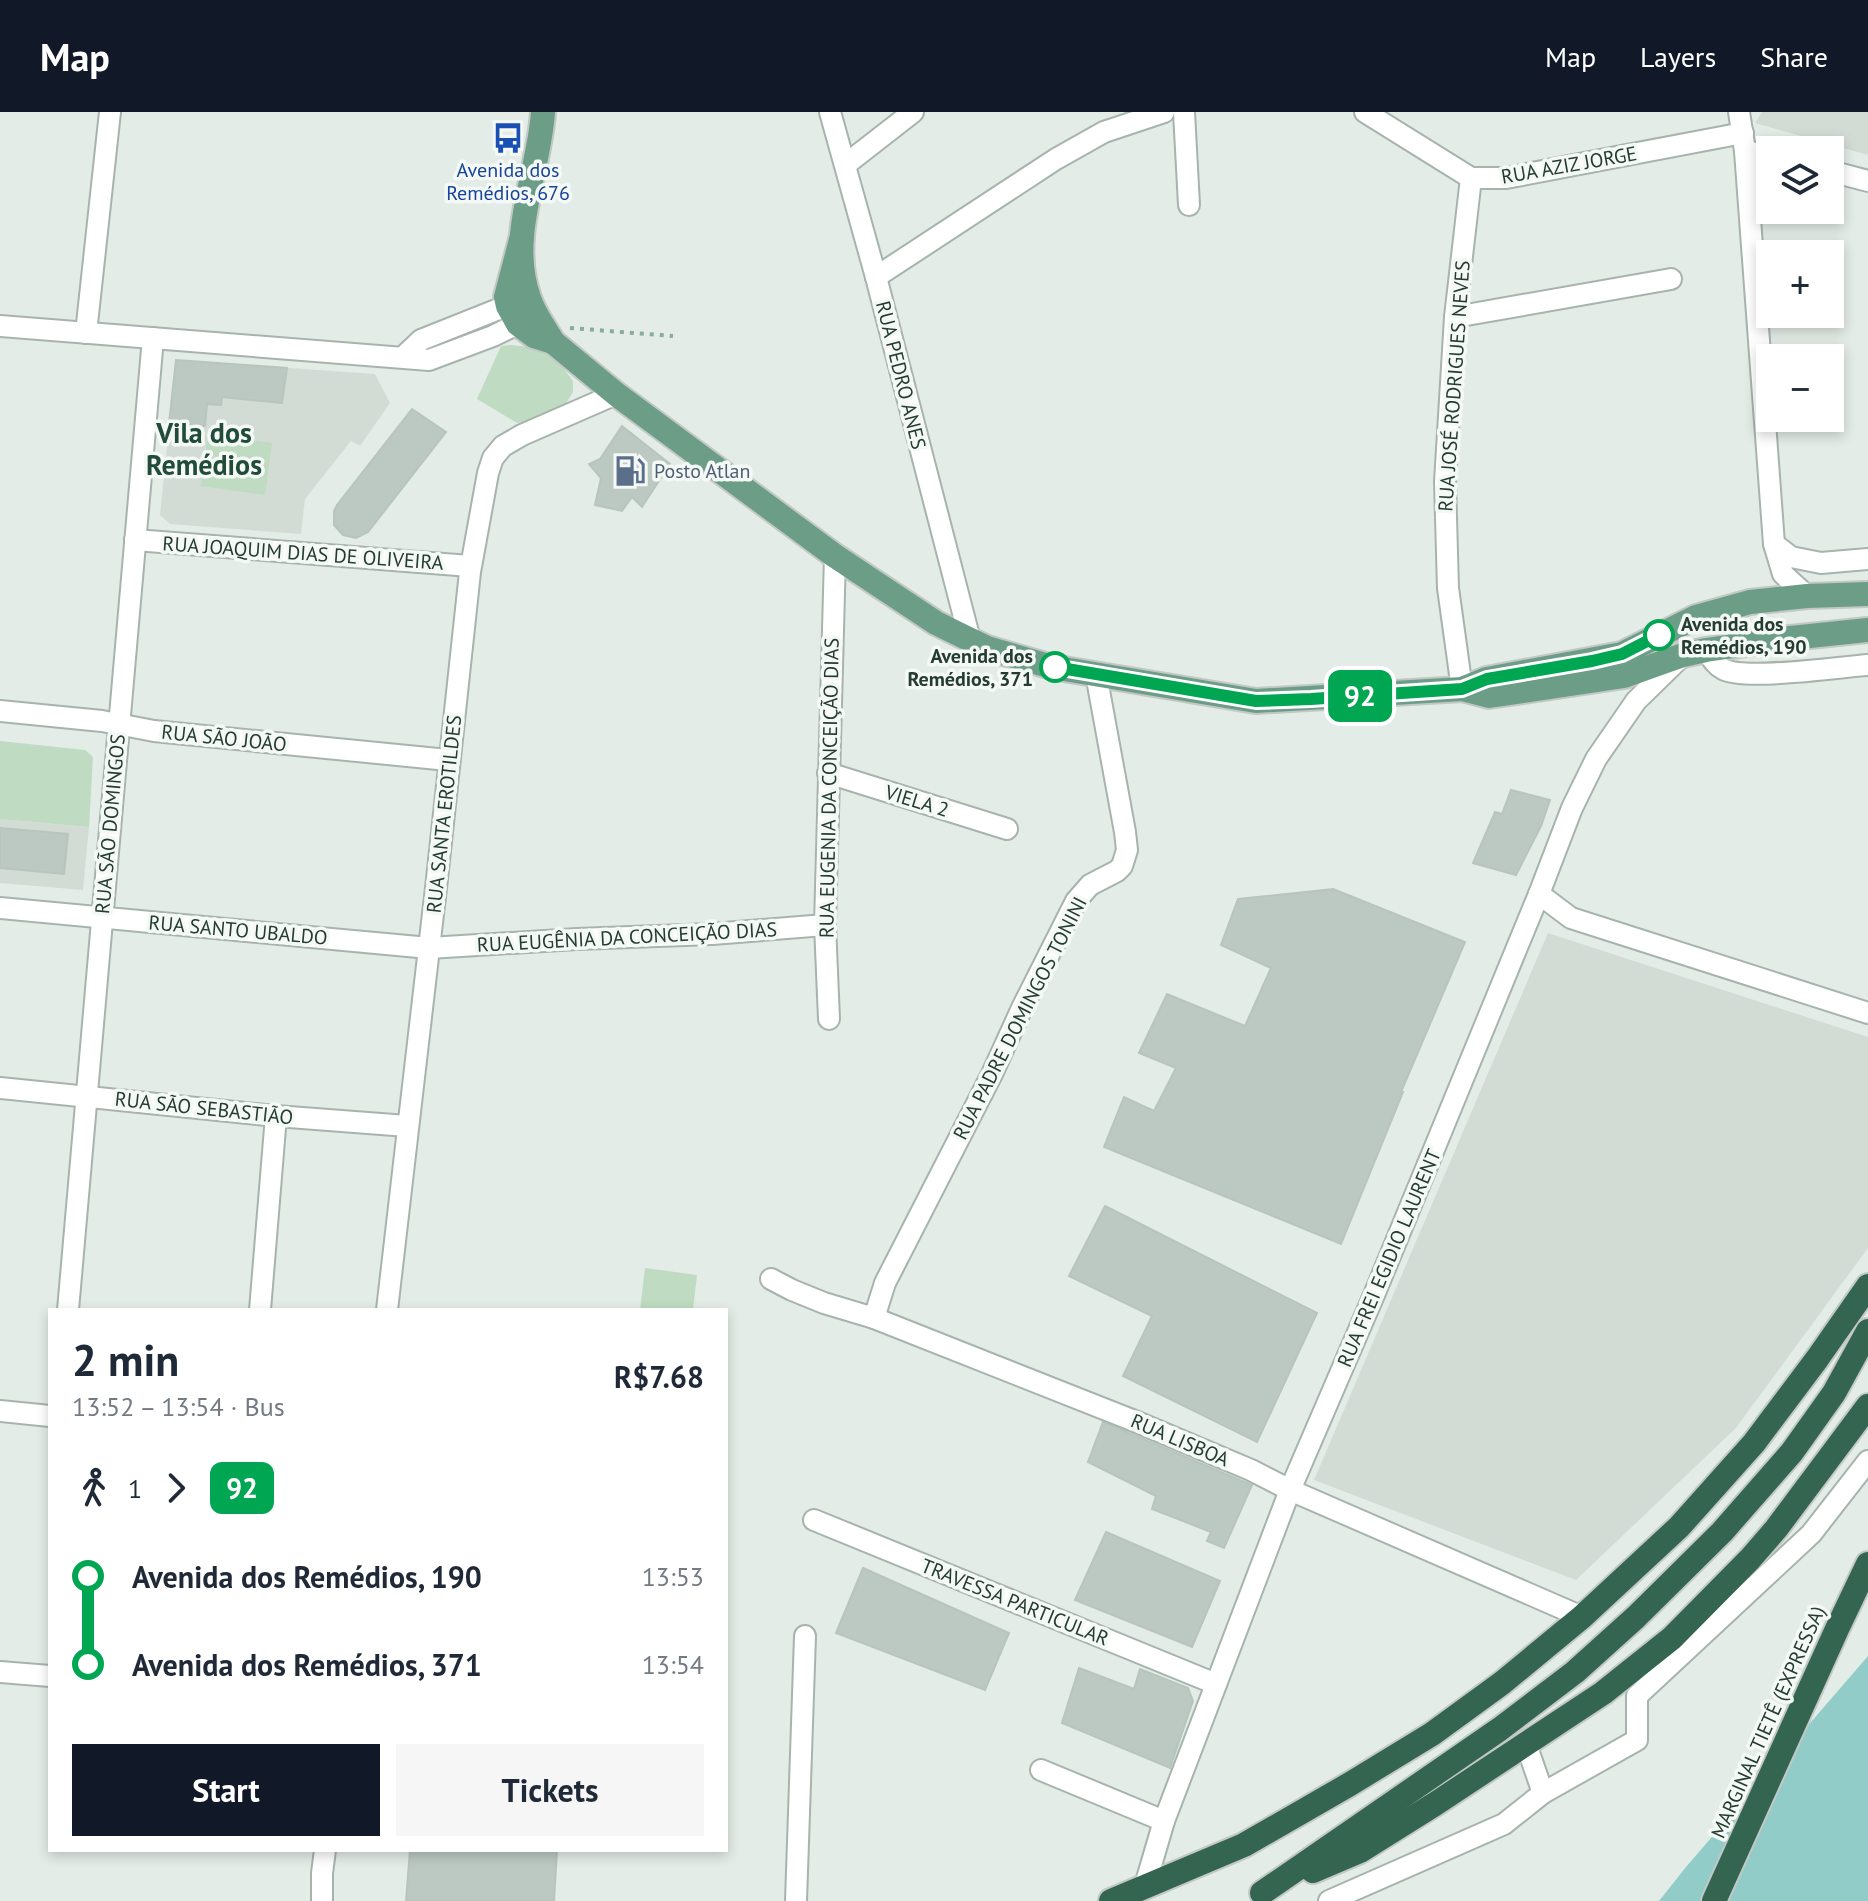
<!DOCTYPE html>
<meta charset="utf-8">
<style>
body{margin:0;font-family:"PT Sans",sans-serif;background:#f6f6f7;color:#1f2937;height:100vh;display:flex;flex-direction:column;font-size:30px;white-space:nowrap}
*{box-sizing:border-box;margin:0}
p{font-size:26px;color:#747a83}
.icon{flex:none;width:44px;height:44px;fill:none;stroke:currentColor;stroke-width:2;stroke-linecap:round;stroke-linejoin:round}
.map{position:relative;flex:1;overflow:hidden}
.sheet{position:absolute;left:48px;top:1196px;width:680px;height:544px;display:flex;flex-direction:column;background:#fff;border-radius:0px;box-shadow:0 4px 12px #0003}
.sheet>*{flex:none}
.badge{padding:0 16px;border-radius:12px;font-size:28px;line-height:52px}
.fabs{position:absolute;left:1756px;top:24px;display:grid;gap:16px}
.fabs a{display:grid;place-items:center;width:88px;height:88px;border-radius:0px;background:#fff;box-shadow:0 4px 12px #0003;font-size:40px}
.map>.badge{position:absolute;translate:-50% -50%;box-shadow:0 0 0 4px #fff}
.legs{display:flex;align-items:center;gap:12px;height:88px;padding:0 24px;font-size:26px}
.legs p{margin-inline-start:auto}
.head{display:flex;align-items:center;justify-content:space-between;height:136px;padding:0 24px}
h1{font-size:44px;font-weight:700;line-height:60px}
.primary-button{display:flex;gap:16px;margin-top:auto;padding:16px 24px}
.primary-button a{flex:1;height:92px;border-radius:0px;background:#111827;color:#fff;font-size:32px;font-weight:700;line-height:92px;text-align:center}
.primary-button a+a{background:#f6f6f7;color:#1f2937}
ul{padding:0 24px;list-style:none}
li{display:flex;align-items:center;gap:28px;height:88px;font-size:30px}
li i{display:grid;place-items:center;width:12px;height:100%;margin:0 10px;background:currentColor}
li i::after{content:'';width:20px;height:20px;margin:-10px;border:6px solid;border-radius:50%;background:#fff}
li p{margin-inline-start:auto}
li:first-child i{background:linear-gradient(#0000 50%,currentColor 0)}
li:last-child i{background:linear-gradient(currentColor 50%,#0000 0)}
header{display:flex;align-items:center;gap:48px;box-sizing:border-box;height:112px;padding:0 40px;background:#111827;color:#fff}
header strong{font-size:38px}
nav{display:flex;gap:44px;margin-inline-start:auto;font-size:28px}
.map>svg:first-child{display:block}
</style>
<header>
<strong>Map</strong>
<nav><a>Map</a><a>Layers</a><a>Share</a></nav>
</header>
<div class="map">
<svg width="1868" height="1789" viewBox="0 0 1868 1789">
<rect width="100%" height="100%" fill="#e4ece7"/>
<g fill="#d2dcd5">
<path d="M1762,0H1868V43L1755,11Z"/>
<path d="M176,248L375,262L390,291L360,334L351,329L305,387L301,422L170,412L160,403Z"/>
<path d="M0,707L89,715L83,778L0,771Z"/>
<path d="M1548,821L1868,925V1136L1736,1316L1576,1468L1314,1368Z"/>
</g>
<g fill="#bfdbc1">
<path d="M511,233L539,236L564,257L573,269V280L562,298L543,307L517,311L477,287L501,234Z"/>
<path d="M208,322L272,331L265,383L201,374Z"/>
<path d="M0,629L85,638L93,645L89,715L0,707Z"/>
<path d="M645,1156L697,1163L693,1198H640Z"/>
</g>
<path fill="#91ccc9" d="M1868,1544V1789H1659L1686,1755Z"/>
<g fill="#bcc9c2" stroke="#b7c5bc" stroke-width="2">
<path d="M176,248L287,256L282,291L222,285L221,293L207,292L205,314L169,311Z"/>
<path d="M412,297L446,320L368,420L356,426L343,423L334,413V399L337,393Z"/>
<path d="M622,314L670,352L642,395L632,385L622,399L595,393L601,366L589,352L600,347Z"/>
<path d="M1511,678L1550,688L1541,714L1516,763L1473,751L1495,700L1502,702Z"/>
<path d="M0,716L68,722L64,762L0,756Z"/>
<path d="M1333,777L1465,830L1401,980H1403L1341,1132L1104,1035L1124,985L1154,999L1176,956L1139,941L1167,882L1245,914L1271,856L1221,833L1238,787Z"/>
<path d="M1105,1094L1317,1201L1257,1330L1123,1264L1152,1204L1069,1164Z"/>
<path d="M1103,1310L1252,1373L1224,1436L1207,1429L1211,1420L1152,1397L1156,1384L1088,1350Z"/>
<path d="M1106,1420L1220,1469L1192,1535L1075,1488Z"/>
<path d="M863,1456L1009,1521L985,1578L836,1521Z"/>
<path d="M1079,1556L1134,1577L1140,1557L1188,1576L1193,1589L1170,1656L1062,1611Z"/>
<path d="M410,1738H557L554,1789H406Z"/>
</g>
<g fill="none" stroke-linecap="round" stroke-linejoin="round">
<defs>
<g id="minor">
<path d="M830,0L876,165L970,528"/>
<path d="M1184,0L1189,93"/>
<path d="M1365,0L1471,66H1506L1743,21"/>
<path d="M1739,0L1745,39L1774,432L1783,462L1807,484"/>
<path d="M1745,39L1770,44"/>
<path d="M845,53L913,0"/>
<path d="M1830,59L1868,69"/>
<path d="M876,165L1056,47L1104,20L1164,0"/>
<path d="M1455,205L1671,167"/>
<path d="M0,214L429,248L493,224L530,206"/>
<path d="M86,221L110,0"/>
<path d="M403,245L421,228L521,188"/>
<path d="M135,428L470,454"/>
<path d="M1774,432L1791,445L1821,451L1868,447"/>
<path d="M1706,538C1711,545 1715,553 1723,557C1744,569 1839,555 1868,553"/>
<path d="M1462,577L1448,476L1445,370L1455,205L1471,66"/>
<path d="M0,599L102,609L154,619L448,648"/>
<path d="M828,661L1007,717"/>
<path d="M1539,782L1571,806L1868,901"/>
<path d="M0,796L429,836L577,827L712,822L825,813"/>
<path d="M829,907L825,813L835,444"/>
<path d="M0,976L276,1004L407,1014"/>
<path d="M771,1167L792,1178L824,1191L874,1206L1137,1310L1251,1358L1290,1378L1582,1505"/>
<path d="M68,1198C99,874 122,550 153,226"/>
<path d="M260,1198L276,1004"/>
<path d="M387,1198L436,776L470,460L488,361L493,346L503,334L522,323L616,282"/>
<path d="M874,1206L885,1171L992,962L1022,896L1076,789L1090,773L1117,759L1122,754L1127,738L1125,720L1096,562"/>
<path d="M0,1299L50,1304"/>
<path d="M814,1408L1216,1572"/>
<path d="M0,1560L50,1564"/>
<path d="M1041,1658L1164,1709"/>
<path d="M1543,1681L1637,1628V1584L1811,1422L1868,1349"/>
<path d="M1144,1777L1164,1709L1290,1378L1374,1183L1539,782L1572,696L1596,647L1636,589L1682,544"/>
<path d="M322,1789V1761L325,1738"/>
<path d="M796,1789L805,1524"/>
<path d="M1329,1789L1504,1712L1543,1681L1526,1632"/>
</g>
<g id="major">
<path d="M543,0C539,61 507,125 529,186C534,202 545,216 553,230"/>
<path d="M522,124L506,185L508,194L518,212L534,224L553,230L616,282L835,444L936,511L987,536L1052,555L1256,589L1462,577L1487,567L1622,542L1696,505L1750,490L1807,484L1868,482"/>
<path d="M1462,577L1489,584L1624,564L1683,543L1706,538L1781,527L1868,518"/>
</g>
<g id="highway">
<path d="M1313,1759L1360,1739L1435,1692L1603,1581L1672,1526L1750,1447L1776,1417L1868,1294"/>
<path d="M1262,1781L1500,1617L1575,1560L1636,1505L1722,1420L1792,1340L1834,1281L1868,1219"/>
<path d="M1111,1789L1244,1733L1350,1672L1432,1622L1502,1571L1582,1505L1679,1415L1754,1331L1817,1247L1868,1174"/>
<path d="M1714,1789L1837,1517L1868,1452"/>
</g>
</defs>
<use href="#minor" stroke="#a7b4ad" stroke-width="24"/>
<use href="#major" stroke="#c2c8c5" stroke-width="28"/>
<use href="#highway" stroke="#c2c8c5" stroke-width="28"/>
<path stroke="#87ad9a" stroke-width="4" stroke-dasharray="4 6" stroke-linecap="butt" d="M570,216L673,224"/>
<use href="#minor" stroke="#fff" stroke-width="20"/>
<use href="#major" stroke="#6c9d87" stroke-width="24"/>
<use href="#highway" stroke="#336551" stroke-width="24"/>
</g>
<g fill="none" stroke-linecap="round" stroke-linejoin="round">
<defs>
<path id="line-1" d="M1055,555L1256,589L1311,587L1462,577L1487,567L1592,549L1622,542L1659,523"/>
</defs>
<use href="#line-1" stroke="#fff" stroke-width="18"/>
<use href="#line-1" stroke="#00a651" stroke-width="12"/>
</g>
<defs>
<symbol id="bus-bare" viewBox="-9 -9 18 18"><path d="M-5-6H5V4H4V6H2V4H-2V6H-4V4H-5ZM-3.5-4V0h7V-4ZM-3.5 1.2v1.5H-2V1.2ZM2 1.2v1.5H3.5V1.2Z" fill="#1a4fb4" stroke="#f4f9f5" stroke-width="2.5" paint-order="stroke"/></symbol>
<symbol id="fuel-bare" viewBox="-9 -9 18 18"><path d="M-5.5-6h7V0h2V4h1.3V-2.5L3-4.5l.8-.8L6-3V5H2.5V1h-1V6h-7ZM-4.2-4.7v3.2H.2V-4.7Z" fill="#5c6f8a" stroke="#f4f9f5" stroke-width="2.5" paint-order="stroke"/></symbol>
</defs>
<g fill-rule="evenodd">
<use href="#bus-bare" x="486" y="4" width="44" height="44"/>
<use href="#fuel-bare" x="608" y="337" width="44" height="44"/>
</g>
<g fill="#fff" stroke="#00a651" stroke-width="4">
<circle cx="1659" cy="523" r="14"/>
<circle cx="1055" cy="555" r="14"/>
</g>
<g text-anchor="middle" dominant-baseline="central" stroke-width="7" stroke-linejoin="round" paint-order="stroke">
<g font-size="20" fill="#253c31" stroke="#f4f9f5">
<text transform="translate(1569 53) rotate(-10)">RUA AZIZ JORGE</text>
<text transform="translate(901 263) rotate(76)">RUA PEDRO ANES</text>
<text transform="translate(1454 274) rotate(-86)">RUA JOSÉ RODRIGUES NEVES</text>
<text transform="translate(303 441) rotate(4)">RUA JOAQUIM DIAS DE OLIVEIRA</text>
<text transform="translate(224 626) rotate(6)">RUA SÃO JOÃO</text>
<text transform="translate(829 676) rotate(-89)">RUA EUGENIA DA CONCEIÇÃO DIAS</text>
<text transform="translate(917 689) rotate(17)">VIELA 2</text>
<text transform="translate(444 702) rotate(-84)">RUA SANTA EROTILDES</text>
<text transform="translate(110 712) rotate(-85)">RUA SÃO DOMINGOS</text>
<text transform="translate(238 818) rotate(5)">RUA SANTO UBALDO</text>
<text transform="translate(627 825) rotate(-3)">RUA EUGÊNIA DA CONCEIÇÃO DIAS</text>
<text transform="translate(1020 906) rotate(-63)">RUA PADRE DOMINGOS TONINI</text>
<text transform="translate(204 996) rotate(6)">RUA SÃO SEBASTIÃO</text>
<text transform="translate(1389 1146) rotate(-67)">RUA FREI EGIDIO LAURENT</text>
<text transform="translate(1180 1328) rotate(23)">RUA LISBOA</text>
<text transform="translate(1015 1490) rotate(22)">TRAVESSA PARTICULAR</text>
<text transform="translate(1768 1610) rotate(-66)">MARGINAL TIETÊ (EXPRESSA)</text>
</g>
<g font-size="20" fill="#164399" stroke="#f4f9f5">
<text x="508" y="58">Avenida dos<tspan x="508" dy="23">Remédios, 676</tspan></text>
</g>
<g font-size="20" fill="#4e5e75" stroke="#f4f9f5" text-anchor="start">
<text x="654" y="359">Posto Atlan</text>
</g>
<g font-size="20" font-weight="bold" fill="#253c31" stroke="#f4f9f5" text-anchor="start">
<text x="1681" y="512">Avenida dos<tspan x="1681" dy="23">Remédios, 190</tspan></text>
<text x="1033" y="544" text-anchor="end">Avenida dos<tspan x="1033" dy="23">Remédios, 371</tspan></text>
</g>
<g font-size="28" font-weight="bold" fill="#224c3a" stroke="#f4f9f5">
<text x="204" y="320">Vila dos<tspan x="204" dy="32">Remédios</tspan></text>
</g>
</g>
</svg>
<div class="fabs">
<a><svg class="icon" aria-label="layers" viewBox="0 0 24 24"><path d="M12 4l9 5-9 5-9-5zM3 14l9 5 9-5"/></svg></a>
<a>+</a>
<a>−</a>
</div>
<b class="badge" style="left:1360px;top:584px;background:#00a651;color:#fff">92</b>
<section class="sheet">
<div class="head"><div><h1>2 min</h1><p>13:52 – 13:54 · Bus</p></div><b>R$7.68</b></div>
<div class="legs"><svg class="icon" aria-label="walk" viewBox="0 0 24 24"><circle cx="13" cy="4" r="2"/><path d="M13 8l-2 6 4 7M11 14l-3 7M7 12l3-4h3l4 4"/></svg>1<svg class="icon" aria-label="forward" viewBox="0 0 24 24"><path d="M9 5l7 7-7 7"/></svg><b class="badge" style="background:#00a651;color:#fff">92</b></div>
<ul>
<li><i style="color:#00a651"></i><b>Avenida dos Remédios, 190</b><p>13:53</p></li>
<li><i style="color:#00a651"></i><b>Avenida dos Remédios, 371</b><p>13:54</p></li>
</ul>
<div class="primary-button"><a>Start</a><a>Tickets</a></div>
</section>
</div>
